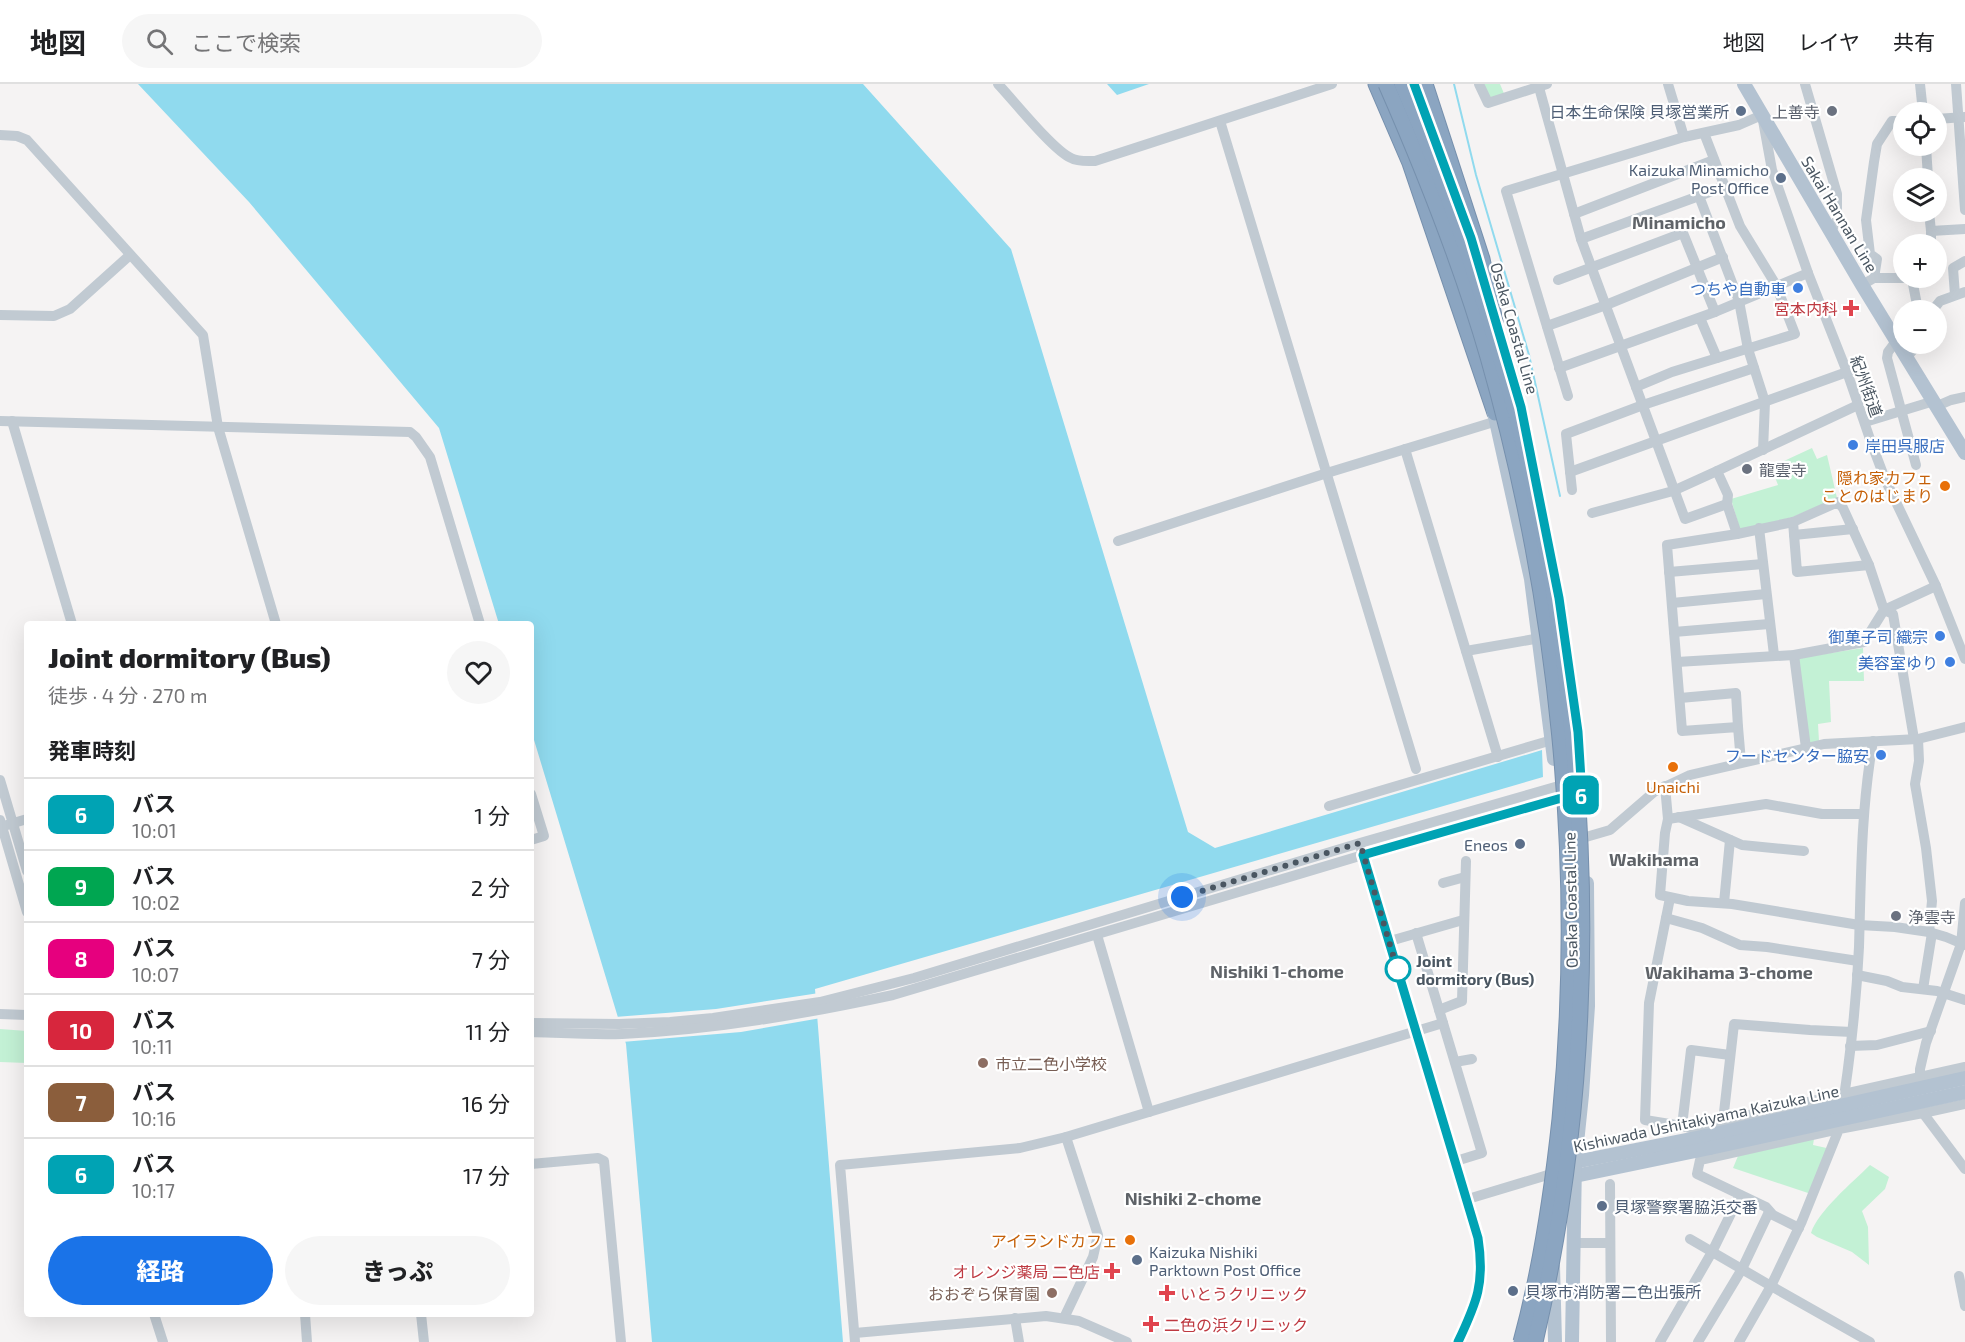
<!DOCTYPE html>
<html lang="ja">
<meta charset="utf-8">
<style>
body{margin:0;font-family:"Exo 2","Noto Sans JP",sans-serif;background:#f6f6f6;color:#202124;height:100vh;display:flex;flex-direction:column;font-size:22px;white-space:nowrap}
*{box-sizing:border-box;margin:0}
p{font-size:20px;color:#757577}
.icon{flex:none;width:33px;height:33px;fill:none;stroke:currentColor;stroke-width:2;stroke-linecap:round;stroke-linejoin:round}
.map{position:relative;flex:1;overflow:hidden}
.side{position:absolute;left:24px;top:537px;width:510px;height:696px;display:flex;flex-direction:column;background:#fff;border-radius:6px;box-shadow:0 6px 24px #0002}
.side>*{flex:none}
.badge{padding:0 12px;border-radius:9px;font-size:21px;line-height:39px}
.fabs{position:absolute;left:1893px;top:18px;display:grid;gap:12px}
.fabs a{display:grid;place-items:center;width:54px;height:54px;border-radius:50%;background:#fff;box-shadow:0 6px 24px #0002;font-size:30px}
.you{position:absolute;width:30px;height:30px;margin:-15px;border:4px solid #fff;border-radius:50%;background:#1a73e8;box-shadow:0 0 0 9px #1a73e833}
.map>.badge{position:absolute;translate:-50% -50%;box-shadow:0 0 0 3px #fff}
h2{padding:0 24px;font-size:22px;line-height:54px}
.round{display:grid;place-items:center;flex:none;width:63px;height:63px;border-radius:32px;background:#f6f6f6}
.overview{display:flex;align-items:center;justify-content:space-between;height:102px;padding:0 24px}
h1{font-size:28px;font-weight:800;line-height:45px}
.primary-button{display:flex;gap:12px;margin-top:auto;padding:12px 24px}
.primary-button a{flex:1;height:69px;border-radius:36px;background:#1a73e8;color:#fff;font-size:24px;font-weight:800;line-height:69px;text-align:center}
.primary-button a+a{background:#f6f6f6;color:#202124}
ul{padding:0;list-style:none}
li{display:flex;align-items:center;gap:18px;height:72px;padding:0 24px;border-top:2px solid #e0e0e0}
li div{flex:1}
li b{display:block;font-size:22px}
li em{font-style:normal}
li .badge{min-width:66px;font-weight:700;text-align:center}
header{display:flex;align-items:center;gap:36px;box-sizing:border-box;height:84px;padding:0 30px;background:#fff;border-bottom:2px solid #e0e0e0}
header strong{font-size:28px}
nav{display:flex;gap:33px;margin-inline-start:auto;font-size:21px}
.search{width:420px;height:54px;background:#f6f6f6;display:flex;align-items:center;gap:15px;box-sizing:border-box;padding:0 21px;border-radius:33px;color:#757577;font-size:22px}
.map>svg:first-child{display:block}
</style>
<header>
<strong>地図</strong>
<div class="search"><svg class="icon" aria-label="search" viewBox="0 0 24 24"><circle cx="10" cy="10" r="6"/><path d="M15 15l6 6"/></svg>ここで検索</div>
<nav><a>地図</a><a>レイヤ</a><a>共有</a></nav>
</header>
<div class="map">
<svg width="1965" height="1258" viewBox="0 0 1965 1258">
<rect width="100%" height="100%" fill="#f5f3f3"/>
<g fill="#c3f1d5">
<path d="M1482,0H1500L1505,12L1489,17Z"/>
<path d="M1812,364L1817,375L1827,371L1837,414L1793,433L1740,446L1731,415L1778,401L1771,383Z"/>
<path d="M1863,564L1864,597H1829L1831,638L1818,640L1819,657L1808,660L1798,574Z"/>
<path d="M0,945L27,947V979L0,978Z"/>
<path d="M1814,1055L1813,1061L1831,1065L1811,1110L1733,1084L1738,1072Z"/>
<path d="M1870,1081L1889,1093L1885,1105L1862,1127L1868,1143L1869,1181L1852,1168L1817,1153L1811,1149C1818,1127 1853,1098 1870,1081Z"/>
</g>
<g fill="#90daee">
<path d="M138,0H863L1011,165L1188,748L1215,764L1542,666L1543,693L815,905L843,1258H652L626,960L531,646V540H499L439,344L249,118Z"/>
<path d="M1107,0H1149L1117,11Z"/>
</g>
<path fill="#f5f3f3" d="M819,909L821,934L741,948L622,958L615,936V933L716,925Z"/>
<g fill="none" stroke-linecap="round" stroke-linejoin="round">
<path stroke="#90daee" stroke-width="2" d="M1454,0L1476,91L1529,271L1560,412"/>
<defs>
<g id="highway">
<path d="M1376,0L1410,79L1495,329"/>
<path d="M1425,0L1482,175L1495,237"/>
</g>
</defs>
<use href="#highway" stroke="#7690ad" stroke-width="17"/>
<g stroke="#c1cad2" stroke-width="10">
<path d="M998,0C1014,17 1053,66 1071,74C1078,78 1087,77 1095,77L1332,0"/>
<path d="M1479,0L1488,19L1547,0"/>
<path d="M1538,0L1581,155L1685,435L1727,420L1737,450"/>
<path d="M1668,0L1684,53L1739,41L1762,31L1772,86L1808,189L1847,288L1871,358L1885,395L1936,502L1965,575"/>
<path d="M1805,0L1837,110V136L1831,147"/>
<path d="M1920,0L1923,28"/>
<path d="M1956,0L1965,126"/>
<path d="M1936,35L1965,33"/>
<path d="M1220,37L1416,685"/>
<path d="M0,51L17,52L27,56L203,251L218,343L276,540"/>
<path d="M1926,62L1928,94"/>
<path d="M1699,112L1725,102"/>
<path d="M1929,128L1931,147L1965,145"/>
<path d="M1574,130L1714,76"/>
<path d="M1931,147V160"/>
<path d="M1581,155L1699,112L1739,217L1748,265L1765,318L1763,366"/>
<path d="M1874,194H1930"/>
<path d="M1912,195L1918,226"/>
<path d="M1558,196L1683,149L1715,228"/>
<path d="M1862,201L1874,194L1877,175L1870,170L1866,136L1874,78L1877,60L1892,37H1904"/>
<path d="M1955,211L1953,184L1965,177"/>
<path d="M1933,226L1940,217L1965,208"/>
<path d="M0,231L54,232L70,225L130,171"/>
<path d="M1700,234L1717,274"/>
<path d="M1547,242L1606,221L1723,173"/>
<path d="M1897,256L1888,268L1887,274L1916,381"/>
<path d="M1907,273L1918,260"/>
<path d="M1559,284L1715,228L1808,189"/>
<path d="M1636,303L1672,288L1795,250L1776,201L1740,142L1704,49"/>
<path d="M1568,312L1506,107L1684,53"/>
<path d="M1937,322L1951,316L1965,313"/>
<path d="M0,337L410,348L416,353L430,373L480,540"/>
<path d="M12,337L72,540"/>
<path d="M1865,338L1934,317"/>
<path d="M1405,365L1498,673"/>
<path d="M1570,388L1847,288"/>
<path d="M1572,406L1566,350L1643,321L1754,284"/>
<path d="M1727,420L1728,411L1717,387L1858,321"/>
<path d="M1592,429L1673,407L1717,387"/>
<path d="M1793,438L1797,488L1869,481"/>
<path d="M1759,444L1774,571"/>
<path d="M1794,451L1853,445"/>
<path d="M1118,457L1327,389L1497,337"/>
<path d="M1669,488L1763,480"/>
<path d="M1672,519L1766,510"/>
<path d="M1884,526L1893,530L1914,655"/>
<path d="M1884,526L1936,502"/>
<path d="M1674,548L1769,540"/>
<path d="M1466,567L1540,554"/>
<path d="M1794,571L1806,664"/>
<path d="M1677,578L1794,571L1864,558L1884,526L1869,481L1843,424L1838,418L1793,438L1737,450L1667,461L1682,647L1738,643L1741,678"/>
<path d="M1680,614L1736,609L1738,643"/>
<path d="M1918,655L1919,677L1915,700L1926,764L1932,817L1929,848"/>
<path d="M0,696L27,787"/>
<path d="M1665,702L1668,735L1665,749L1660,811L1688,817L1732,820L1859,841L1895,843L1929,848L1946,853L1965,861"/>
<path d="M531,710L544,752L531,756"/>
<path d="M1329,722L1552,656"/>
<path d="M1679,733L1742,761L1804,767"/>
<path d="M1668,735L1766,720L1822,730H1864"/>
<path d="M0,736L27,828"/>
<path d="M7,741L27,735"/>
<path d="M1586,753L1610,746L1654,708L1690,691L1824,660L1918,655L1965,643"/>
<path d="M1361,765L1478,1154C1484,1199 1477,1218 1458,1258"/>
<path d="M1443,799L1465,793"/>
<path d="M1670,814L1649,919L1645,1036L1682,1042"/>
<path d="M1724,819L1730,756"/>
<path d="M1666,834L1702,844L1740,861L1767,863L1858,877"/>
<path d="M1416,849L1482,1069L1456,1077"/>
<path d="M1097,851L1149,1028"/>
<path d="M1390,857L1463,836"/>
<path d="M1857,891L1887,897L1902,903L1937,907L1965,916"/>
<path d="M1923,905L1932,849"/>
<path d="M1439,926L1462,917L1466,777"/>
<path d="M0,930L27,931"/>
<path d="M531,939L619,940L670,938L713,934L820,918L914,894L1360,759L1569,699"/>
<path d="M531,948C561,949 592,951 622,950C714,946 804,930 893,911L1363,771L1570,713"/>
<path d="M1850,962L1877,961L1931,947"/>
<path d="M1730,971L1691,966L1682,1042L1691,1044L1965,983"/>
<path d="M1455,978L1472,975"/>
<path d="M1920,993V985L1926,959L1961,860L1965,819"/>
<path d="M1923,1029L1965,1020"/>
<path d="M1723,1037L1734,940L1810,946L1852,948"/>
<path d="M531,1080L598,1074L604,1077L621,1258"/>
<path d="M1610,1100L1611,1258"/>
<path d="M1468,1115L1551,1090"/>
<path d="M1799,1144L1773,1131L1766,1123L1697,1090L1700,1076L1839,1045C1849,985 1856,924 1859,863C1861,794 1861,725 1873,657"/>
<path d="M1690,1155L1771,1202L1802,1137L1839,1045L1923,1029L1965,1085"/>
<path d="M1574,1159H1609"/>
<path d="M1959,1192L1965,1222"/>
<path d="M154,1230L163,1258"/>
<path d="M305,1230L307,1258"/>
<path d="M421,1230L424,1258"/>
<path d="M1015,1234L1019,1258"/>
<path d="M1064,1234L1093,1173L1098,1151L1066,1053"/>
<path d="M855,1249L1046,1232L1079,1237L1127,1258"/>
<path d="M855,1258L840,1081L1020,1064L1066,1053L1443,939"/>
<path d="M1660,1258L1712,1168L1740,1111"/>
<path d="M1698,1258L1742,1185L1769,1128"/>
<path d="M1739,1258L1771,1202L1870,1258"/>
</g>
<g stroke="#b3c2d1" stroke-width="14">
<path d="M1414,0L1451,103"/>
<path d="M1744,0L1862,201L1965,369"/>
<path d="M1492,319L1531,495L1554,675"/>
<path d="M1569,1081L1575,1078L1706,1052"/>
<path d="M1568,1092H1575L1710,1064"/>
<path d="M1553,1182L1555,1258"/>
<path d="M1572,1258L1575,1078L1582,1011L1588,922L1587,799"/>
</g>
<use href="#highway" stroke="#8ba5c1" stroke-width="15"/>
<defs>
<g id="highway-bridge">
<path d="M1386,0C1425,89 1461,179 1488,273C1558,518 1585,781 1560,1035C1552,1110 1541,1185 1521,1258"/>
<path d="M1402,0C1573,391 1632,840 1535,1258"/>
</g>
</defs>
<use href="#highway-bridge" stroke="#7690ad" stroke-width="17" stroke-linecap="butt"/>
<g stroke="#b3c2d1" stroke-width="14">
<path d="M1706,1052L1965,994"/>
<path d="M1710,1064L1965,1008"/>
</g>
<use href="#highway-bridge" stroke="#8ba5c1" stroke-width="15"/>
</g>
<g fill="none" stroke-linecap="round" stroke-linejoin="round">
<defs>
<path id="line" d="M1414,0L1471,154L1521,323L1559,514L1578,648L1582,711L1558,715L1363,771L1478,1154C1485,1199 1477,1218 1458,1258"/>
</defs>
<use href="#line" stroke="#fff" stroke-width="14"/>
<use href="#line" stroke="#00a3b4" stroke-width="9"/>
<path stroke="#4a5661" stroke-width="6" stroke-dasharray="0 10.8" d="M1182,813L1360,759L1398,888V885"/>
</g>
<g fill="#5c6f8a" stroke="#fff" stroke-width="2">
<circle cx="1741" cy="27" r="6"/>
<circle cx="1781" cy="94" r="6"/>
<circle cx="1520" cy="760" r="6"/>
<circle cx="1602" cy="1122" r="6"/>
<circle cx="1137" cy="1176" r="6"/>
<circle cx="1513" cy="1207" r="6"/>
</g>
<g fill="#6b7280" stroke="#fff" stroke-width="2">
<circle cx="1832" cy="27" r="6"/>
<circle cx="1747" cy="385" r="6"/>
<circle cx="1896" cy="832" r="6"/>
</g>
<g fill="#3f7fe0" stroke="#fff" stroke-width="2">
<circle cx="1798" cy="204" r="6"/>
<circle cx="1853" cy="361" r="6"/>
<circle cx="1940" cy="552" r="6"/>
<circle cx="1950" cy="578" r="6"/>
<circle cx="1881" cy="671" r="6"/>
</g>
<g fill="#e0444e" stroke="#fff" stroke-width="2">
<path d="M1848 215h6v6h6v6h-6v6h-6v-6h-6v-6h6z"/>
<path d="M1109 1178h6v6h6v6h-6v6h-6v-6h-6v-6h6z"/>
<path d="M1164 1200h6v6h6v6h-6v6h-6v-6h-6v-6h6z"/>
<path d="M1148 1231h6v6h6v6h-6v6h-6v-6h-6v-6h6z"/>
</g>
<g fill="#e8710a" stroke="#fff" stroke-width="2">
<circle cx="1945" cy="402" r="6"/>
<circle cx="1673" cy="683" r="6"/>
<circle cx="1130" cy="1156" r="6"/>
</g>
<circle fill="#fff" stroke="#00a3b4" stroke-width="3" cx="1398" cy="885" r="12"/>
<g fill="#8d6e63" stroke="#fff" stroke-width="2">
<circle cx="983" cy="979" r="6"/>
<circle cx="1052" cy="1209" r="6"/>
</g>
<g text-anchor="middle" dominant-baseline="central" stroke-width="4.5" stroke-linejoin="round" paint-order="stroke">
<g font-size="16" fill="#4e5e75" stroke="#fff" text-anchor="end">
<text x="1729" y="27">日本生命保険 貝塚営業所</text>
<text x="1769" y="85">Kaizuka Minamicho<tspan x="1769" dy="18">Post Office</tspan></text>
<text x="1508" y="760">Eneos</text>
<text x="1614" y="1122" text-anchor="start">貝塚警察署脇浜交番</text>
<text x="1149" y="1167" text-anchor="start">Kaizuka Nishiki<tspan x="1149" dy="18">Parktown Post Office</tspan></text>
<text x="1525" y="1207" text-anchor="start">貝塚市消防署二色出張所</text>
</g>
<g font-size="16" fill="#5b616d" stroke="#fff" text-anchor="start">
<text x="1820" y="27" text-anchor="end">上善寺</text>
<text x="1759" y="385">龍雲寺</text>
<text x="1908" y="832">浄雲寺</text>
</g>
<g font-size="16" fill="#4a5661" stroke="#fff">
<text transform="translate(1840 130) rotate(59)">Sakai Hannan Line</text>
<text transform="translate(1515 244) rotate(74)">Osaka Coastal Line</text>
<text transform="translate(1867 302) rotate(70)">紀州街道</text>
<text transform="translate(1570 816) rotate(-91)">Osaka Coastal Line</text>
<text transform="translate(1706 1034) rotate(-12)">Kishiwada Ushitakiyama Kaizuka Line</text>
</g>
<g font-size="16" fill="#366cbe" stroke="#fff" text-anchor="end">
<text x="1786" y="204">つちや自動車</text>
<text x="1865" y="361" text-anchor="start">岸田呉服店</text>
<text x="1928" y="552">御菓子司 織宗</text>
<text x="1938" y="578">美容室ゆり</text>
<text x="1869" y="671">フードセンター脇安</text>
</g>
<g font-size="16" fill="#be3a42" stroke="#fff" text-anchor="end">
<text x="1838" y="224">宮本内科</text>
<text x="1100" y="1187">オレンジ薬局 二色店</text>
<text x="1180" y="1209" text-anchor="start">いとうクリニック</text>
<text x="1164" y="1240" text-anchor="start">二色の浜クリニック</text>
</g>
<g font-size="16" fill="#c56008" stroke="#fff" text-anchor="end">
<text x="1933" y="393">隠れ家カフェ<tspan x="1933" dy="18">ことのはじまり</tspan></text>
<text x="1673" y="702" text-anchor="middle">Unaichi</text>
<text x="1118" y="1156">アイランドカフェ</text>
</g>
<g font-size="16" font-weight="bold" fill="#4a5661" stroke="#fff" text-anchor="start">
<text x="1416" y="876">Joint<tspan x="1416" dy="18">dormitory (Bus)</tspan></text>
</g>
<g font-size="16" fill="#785e54" stroke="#fff" text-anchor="start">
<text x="995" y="979">市立二色小学校</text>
<text x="1040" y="1209" text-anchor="end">おおぞら保育園</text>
</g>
<g font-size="18" font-weight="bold" fill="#5f6368" stroke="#fff">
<text x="1679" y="138">Minamicho</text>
<text x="1654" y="775">Wakihama</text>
<text x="1277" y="887">Nishiki 1-chome</text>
<text x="1729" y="888">Wakihama 3-chome</text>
<text x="1193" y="1114">Nishiki 2-chome</text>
</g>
</g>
</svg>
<div class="fabs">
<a><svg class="icon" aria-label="locate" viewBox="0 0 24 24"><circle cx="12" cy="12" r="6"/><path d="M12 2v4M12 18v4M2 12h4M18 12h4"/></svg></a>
<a><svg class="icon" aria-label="layers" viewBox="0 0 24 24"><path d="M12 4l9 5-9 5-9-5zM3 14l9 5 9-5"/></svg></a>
<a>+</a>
<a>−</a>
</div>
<div class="you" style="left:1182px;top:813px"></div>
<b class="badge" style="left:1581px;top:711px;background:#00a3b4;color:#fff">6</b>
<section class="side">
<div class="overview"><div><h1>Joint dormitory (Bus)</h1><p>徒歩 · 4 分 · 270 m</p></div><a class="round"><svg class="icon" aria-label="heart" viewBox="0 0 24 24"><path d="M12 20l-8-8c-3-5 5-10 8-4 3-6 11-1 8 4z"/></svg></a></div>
<h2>発車時刻</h2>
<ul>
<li><span class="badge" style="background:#00a3b4;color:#fff">6</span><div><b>バス</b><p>10:01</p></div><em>1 分</em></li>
<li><span class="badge" style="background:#00a651;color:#fff">9</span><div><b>バス</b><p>10:02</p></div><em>2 分</em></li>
<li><span class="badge" style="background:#e6007e;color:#fff">8</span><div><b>バス</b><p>10:07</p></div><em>7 分</em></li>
<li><span class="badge" style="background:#d7263d;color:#fff">10</span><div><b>バス</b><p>10:11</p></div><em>11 分</em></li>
<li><span class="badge" style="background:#8b5e3c;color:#fff">7</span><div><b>バス</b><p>10:16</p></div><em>16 分</em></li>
<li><span class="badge" style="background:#00a3b4;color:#fff">6</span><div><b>バス</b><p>10:17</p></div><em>17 分</em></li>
</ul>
<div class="primary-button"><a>経路</a><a>きっぷ</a></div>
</section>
</div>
